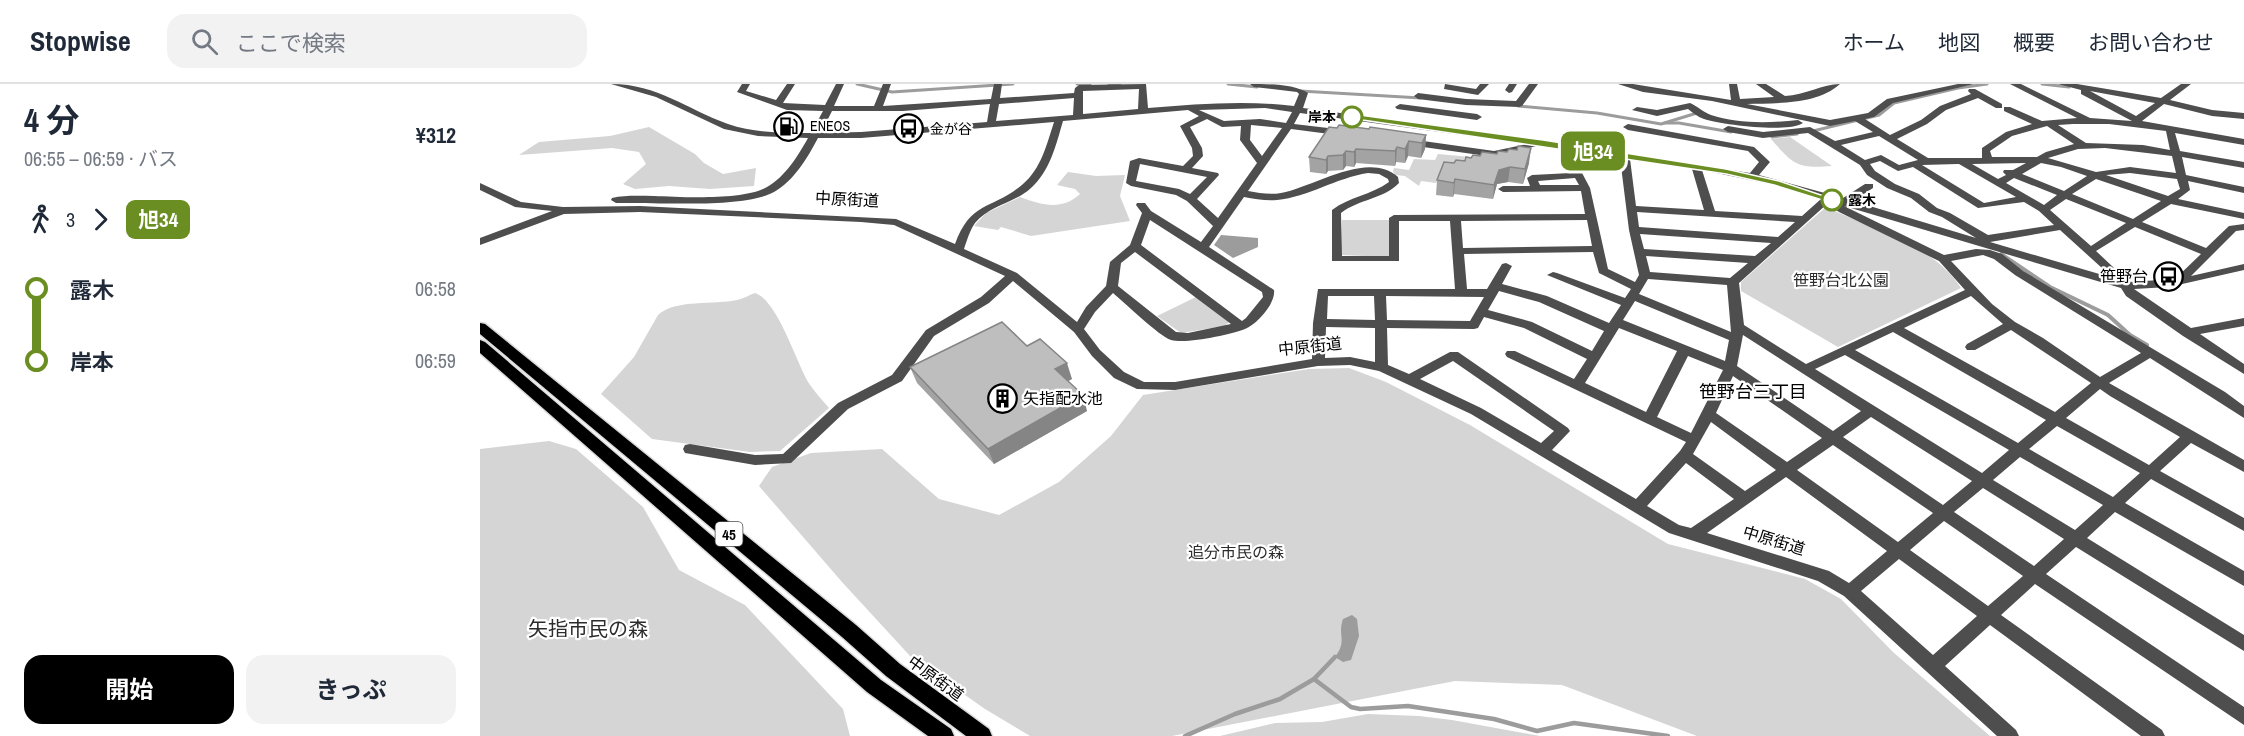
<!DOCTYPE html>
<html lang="ja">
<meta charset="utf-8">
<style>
body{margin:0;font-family:"Archivo Narrow","Noto Sans JP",sans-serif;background:#f2f2f3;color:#1f2937;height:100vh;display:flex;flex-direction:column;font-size:22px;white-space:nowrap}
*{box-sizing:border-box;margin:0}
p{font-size:20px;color:#747a83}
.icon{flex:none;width:33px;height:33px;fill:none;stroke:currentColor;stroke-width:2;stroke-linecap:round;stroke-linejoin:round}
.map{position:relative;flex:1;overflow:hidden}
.drawer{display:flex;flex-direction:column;background:#fff;width:480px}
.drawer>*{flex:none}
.badge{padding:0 12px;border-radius:9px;font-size:21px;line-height:39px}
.map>.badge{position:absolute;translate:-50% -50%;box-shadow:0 0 0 3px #fff}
.legs{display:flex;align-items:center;gap:9px;height:66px;padding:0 24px;font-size:20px}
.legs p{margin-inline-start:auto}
.summary{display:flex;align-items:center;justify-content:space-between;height:102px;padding:0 24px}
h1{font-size:33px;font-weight:700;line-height:45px}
.cta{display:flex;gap:12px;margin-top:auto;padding:12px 24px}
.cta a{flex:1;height:69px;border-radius:18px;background:#000;color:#fff;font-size:24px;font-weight:700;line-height:69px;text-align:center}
.cta a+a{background:#f2f2f3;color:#1f2937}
ul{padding:0 24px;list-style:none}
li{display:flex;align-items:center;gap:21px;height:72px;font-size:22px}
li i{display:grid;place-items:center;width:9px;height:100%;margin:0 8px;background:currentColor}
li i::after{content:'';width:15px;height:15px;margin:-8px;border:4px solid;border-radius:50%;background:#fff}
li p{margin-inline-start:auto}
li:first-child i{background:linear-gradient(#0000 50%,currentColor 0)}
li:last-child i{background:linear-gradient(currentColor 50%,#0000 0)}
header{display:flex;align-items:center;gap:36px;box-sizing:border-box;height:84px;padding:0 30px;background:#fff;border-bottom:2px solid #e0e1e3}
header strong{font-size:28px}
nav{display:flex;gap:33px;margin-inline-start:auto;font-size:21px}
.search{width:420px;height:54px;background:#f2f2f3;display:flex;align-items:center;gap:15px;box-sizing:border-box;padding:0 21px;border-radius:18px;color:#747a83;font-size:22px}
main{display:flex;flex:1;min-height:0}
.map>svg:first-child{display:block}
</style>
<header>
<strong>Stopwise</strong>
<div class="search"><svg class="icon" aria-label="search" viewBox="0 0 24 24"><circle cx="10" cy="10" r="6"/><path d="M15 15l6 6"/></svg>ここで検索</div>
<nav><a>ホーム</a><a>地図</a><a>概要</a><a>お問い合わせ</a></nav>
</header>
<main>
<section class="drawer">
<div class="summary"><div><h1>4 分</h1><p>06:55 – 06:59 · バス</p></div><b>¥312</b></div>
<div class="legs"><svg class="icon" aria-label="walk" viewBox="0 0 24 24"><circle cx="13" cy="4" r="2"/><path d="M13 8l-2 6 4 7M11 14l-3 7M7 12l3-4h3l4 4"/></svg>3<svg class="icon" aria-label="forward" viewBox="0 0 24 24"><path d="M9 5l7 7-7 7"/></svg><b class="badge" style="background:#6b8e23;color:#fff">旭34</b></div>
<ul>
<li><i style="color:#6b8e23"></i><b>露木</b><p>06:58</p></li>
<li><i style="color:#6b8e23"></i><b>岸本</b><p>06:59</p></li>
</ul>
<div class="cta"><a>開始</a><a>きっぷ</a></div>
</section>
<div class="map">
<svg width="1764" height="652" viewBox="0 0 1764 652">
<rect width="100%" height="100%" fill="#fff"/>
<g fill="#d5d5d5">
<path d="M169,43L215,70L224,79L243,90L276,84L274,102L230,105L189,102L155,105L143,100L166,80L159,68L132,64L39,71L59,58L130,52Z"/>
<path d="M1310,53L1352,82C1317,85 1313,80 1291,55Z"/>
<path d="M1033,68L1031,74L1007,79L988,77L986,85L963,82L956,99L941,97L939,102L925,92L915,91L913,87L914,84L929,86L934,75L955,76L958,70L1012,75L1014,71Z"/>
<path d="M588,88L616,92L645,91L640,112L650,137L551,152L521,143L518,146L494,142L506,129L540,113C561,121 582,127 600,110L595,105L577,101Z"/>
<path d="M1346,123C1390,144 1454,161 1481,204L1358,263L1261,207V198Z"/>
<path d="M862,136H909L911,170L907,173L861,171Z"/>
<path d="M275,209C297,216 316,277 328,298C334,307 342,316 349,324L300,367L270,368L172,355L121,310L154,273L178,231C195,215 235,221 257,216C263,215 269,211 275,209Z"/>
<path d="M716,213L749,238L745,242L701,249L677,232Z"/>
<path d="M869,284L906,298L990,341L1188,460L1325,495L1361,515L1413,568L1510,652H1217L1082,601L975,597L692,652H550L505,625L431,573L362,498L279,402L292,383L331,369L402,365L459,415L519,431L579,398L631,352L663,311L829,285Z"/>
<path d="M69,357L96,365L163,423L199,486L265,521L363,625L370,652H0V365Z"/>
<path d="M888,630L939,632L972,636L1060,652H740L795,639L842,638Z"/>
</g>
<g fill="#9c9c9c">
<path d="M741,151L778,154V163L753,174L734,161Z"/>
<path d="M872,531L877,535L879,552L871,576L863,578L855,573C868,556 857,552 863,535Z"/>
</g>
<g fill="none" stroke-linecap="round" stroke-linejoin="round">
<g stroke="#9c9c9c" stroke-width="3">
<path d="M377,0L412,8L533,0"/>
<path d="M597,0L610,1"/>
<path d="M748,0L777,3"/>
<path d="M1562,0L1589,3"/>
<path d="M629,1L640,0"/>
<path d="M820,7L941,14"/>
<path d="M1038,22L1117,29L1181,40L1217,29"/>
<path d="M1185,39H1199L1251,48"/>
<path d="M1333,47L1399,31L1414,19L1478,4L1507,0"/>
<path d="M1292,53L1317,50"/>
</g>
<path stroke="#9c9c9c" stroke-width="4" d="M1521,170L1570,203L1628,231L1650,251L1667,261"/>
<g stroke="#9c9c9c" stroke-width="4.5">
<path d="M834,595L855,573"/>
<path d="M705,652L755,630L800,615L834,595L871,623L880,625L928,622L1014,635L1057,647L1094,639L1188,652"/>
</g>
<defs>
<g id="major">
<path d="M0,239L5,240L376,541L420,580L509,645L512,652H486L406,592L362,553L0,250Z"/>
<path d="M0,256L5,258L401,596L471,645L474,652H448L387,608L0,269Z"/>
</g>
</defs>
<use href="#major" stroke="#dbdbdb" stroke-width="3"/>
<g fill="#4e4e4e" fill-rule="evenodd">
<path d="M131,0C178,0 206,25 248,40C274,49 304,49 331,49L343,27L307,26L257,8L262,0H270L266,7L296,16L307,0H315L303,19L345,21L356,0H364L354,22H394L403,0H411L403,22L511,15L514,0H522L520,14L594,9L595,4L599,1L666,0L668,24C717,20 765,16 814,22L819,10L817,8L774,3L770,0C788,0 814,0 828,9L823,24L1063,56L1270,89L1279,78L1268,67L1148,46L1143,43L1148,40L1274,63L1290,78L1279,91L1363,114L1385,100H1393V104L1373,117L1496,154L1462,133L1449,128L1431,114L1407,104L1387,91L1380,81L1328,49L1283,54L1248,48L1243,45L1248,42L1283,48L1330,43L1355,57L1393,48L1375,37L1350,42L1232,17L1163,8L1138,0H1153L1251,16L1249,0H1257L1260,15L1294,13L1276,0H1286L1305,12C1325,11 1343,0 1360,0C1337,21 1296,19 1267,20L1350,36L1388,29L1407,15L1478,0H1494L1413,19L1394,33L1385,35L1410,51L1441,36L1460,22L1491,10L1488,7L1489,5H1495L1522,20V24H1516L1498,14L1466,26L1447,40L1417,55L1448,74H1502V64L1526,48L1552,40L1524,27V23H1530L1562,37L1597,34L1530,0H1541L1610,34L1652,37L1601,10V6L1578,0H1597L1681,14L1701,0H1711L1690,16L1732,26L1764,29V35L1732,32L1684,20L1662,37L1764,55V61L1695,49L1700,67L1764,78V84L1702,73L1706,91L1764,103V109L1708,97L1710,106L1698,115L1764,129V135L1691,120L1662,138L1726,164L1749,142L1764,140V146L1756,147L1711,192L1764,180V186L1689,203L1654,205L1711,244L1764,234V242L1720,250L1764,280V290L1703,252L1646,212L1641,204L1364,122L1464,171L1496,165L1510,166L1522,170L1543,187L1745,308L1764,322V334L1670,274L1629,299L1764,376V388L1711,359L1680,387L1764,434V447L1671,395L1645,419L1764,487V502L1635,428L1607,454L1764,551V567L1596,463L1566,490L1764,623V641L1555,500L1521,531L1682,646L1685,652H1661L1510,541L1465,582L1536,646L1539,652H1517L1364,512L1338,497L1189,449L991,330L899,287L870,281L838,282L695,306L657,305L634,294L612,272L594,248L533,197L509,219L454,252L422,297L368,325L311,379L275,381L205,369L203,365L205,361L210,360L275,371L303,370L358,319L412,291L446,246L501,213L525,192L414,141L381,138L160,128L84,130L0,161V154L72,127L35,123L0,106V99L41,118L83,123L160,122L416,135L475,160C491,116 513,126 543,100C561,85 567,60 574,38L381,54H338C328,73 314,97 294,108C263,125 174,118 136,119L131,116L132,114C145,111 160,112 174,112C201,113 264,117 287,103C305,93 318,72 328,54L278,52L244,45L176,13ZM659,5L658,25L603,30V7ZM1610,7L1675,19L1656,32ZM594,14L593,31L516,37L519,20ZM510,20L507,38L381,48L341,49L352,27H423ZM785,24L812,28L806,39L780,35L744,37L719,26ZM708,26L719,32L700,42L712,64L713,72L703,82L659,74L650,77L646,99L651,102L696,111L707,117L733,142L721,158L671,127L665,119H657L656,121L662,129L650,161L630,178L626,202L606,223L597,238L537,189L484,165C487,156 490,146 495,139C510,121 535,119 551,104C570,87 576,61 583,37ZM820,29L1047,60L1014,67L929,55L924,58L929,61L1014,73L1060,61L1088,66L1083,72L1091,89L1052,91L1047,94L1050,102H1023L1018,105L1023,108L1101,107L1105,130L914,131L909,134V172H862L861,129C879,115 904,115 919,99L918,93C888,66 834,103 801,109C790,111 779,109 768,107L811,45L865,52L870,49L865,46L814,40ZM727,35L742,43L761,42L760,56L777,79L738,134L717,115L739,91L738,89L712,84L723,72L722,64L710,43ZM1593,40H1629L1686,47L1690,66L1663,61L1606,59L1578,41ZM771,41L802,44L782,72L770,56ZM1567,42L1594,60L1566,68L1557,73H1512L1510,67L1532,52ZM1399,52L1438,76L1419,81L1401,71L1385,76L1361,61ZM1625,64L1692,72L1696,89L1650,83L1616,88L1568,74L1598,65ZM1097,67L1140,74L1149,146L1159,191L1155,198L1128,185L1110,104L1093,72ZM1150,75L1212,85L1224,126L1156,122ZM1400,77L1418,87L1433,83L1498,124L1544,118L1559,127L1574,141L1508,151L1470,129L1457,124L1439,110L1415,100L1395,87L1390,80ZM1546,79L1533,86H1524L1523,88L1526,91L1518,95L1492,80ZM1561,79L1581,83L1607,92L1584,107L1542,90ZM660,80L727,93L710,110L699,105L656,97ZM1478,80H1479L1536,113L1504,119L1442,81ZM1222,86L1294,101L1341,115L1322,132L1235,127ZM888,89L899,90L908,95L909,98C891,111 869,113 852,126V177H919V137H970L975,205H838L833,239L832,275L695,298H664L644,288L620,266L604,245L615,228L633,209C645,219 679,252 691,256C707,260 749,251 765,245C777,240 796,219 794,206L729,163L764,113C775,115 786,117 797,116C828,113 856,94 888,89ZM1650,89L1697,95L1700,105L1688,112L1626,91ZM1095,94L1099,101H1060L1058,97ZM1534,94L1577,111L1564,121L1526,99ZM1616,95L1681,117L1653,135L1592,110ZM1586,115L1646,139L1611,162L1570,126ZM1347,120L1359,128L1459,177L1485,206L1326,280L1264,241L1259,199ZM1157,128L1315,138L1298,153L1159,143ZM670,136L782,208L783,213L766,234L762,237L661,161ZM1107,136L1112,162L983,164L981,137ZM1655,143L1721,170L1695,195L1649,198L1616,167ZM1580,146L1633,194L1510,158ZM1160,150L1291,159L1275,172L1164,165ZM655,168L751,240L708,249L696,248L638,202L641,179ZM1113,168L1119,189L1151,205L1145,214L1077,189L1073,188L1067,191L1141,221L1129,239L1067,212L1022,200L1032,182L1026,179L1022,180L1007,205H987L984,170ZM1503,171L1514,175L1535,191L1661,269L1620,293L1563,254L1535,238L1512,220L1471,177ZM1166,172L1268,179L1250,194L1170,188ZM1168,195L1247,201L1251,248L1159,210ZM1019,207L1059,218L1124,247L1112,267L1052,238L1008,226ZM848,212H894L895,236L847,235ZM906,212L1004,213L990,237L907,236ZM1491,212L1523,240L1487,260L1485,263L1487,266H1495L1531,246L1611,299L1575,328L1424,244ZM1155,217L1249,256L1245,277L1143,236ZM1004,233L1044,244L1107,275L1094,295L1035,267H1027L1025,270L1027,273L1206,358L1200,367L1156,415L1072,366L1090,347L1088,344L978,268H970L929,290L908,281L907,244L994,245L998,244ZM846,243L895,244V278L870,273L845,274ZM1139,244L1197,267L1166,328L1105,299ZM1413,248L1566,336L1538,359L1375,266ZM1263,251L1381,327L1353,347L1257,282ZM1365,271L1529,366L1502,389L1335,285ZM1208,272L1243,286L1211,349L1177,333ZM973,277L1074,347L1061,359L1001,324L940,295ZM1253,292L1342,354L1307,378L1236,329ZM1620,305L1630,312L1700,353L1669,381L1586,334ZM1391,333L1492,397L1463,421L1363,353ZM1231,338L1296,386L1265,407L1213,370ZM1577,342L1660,389L1633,413L1549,365ZM1353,361L1453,429L1418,458L1317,386ZM1540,373L1623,421L1595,446L1513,396ZM1206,379L1254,415L1211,444L1199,441L1167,422ZM1306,393L1407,467L1369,499L1349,487L1227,449ZM1503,404L1584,455L1554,482L1474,428ZM1464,437L1543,492L1508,522L1430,466ZM1419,475L1497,532L1453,571L1381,507Z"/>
<path d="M965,0L996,5L1000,0H1009L998,11L964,5Z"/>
<path d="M1029,0H1037L1032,8L1029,9L1025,6Z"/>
<path d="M1049,0H1058L1042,22L1039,23L986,21L938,15L934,12L938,9L986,15L1036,17Z"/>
<path d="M1210,19C1217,22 1223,28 1231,31C1257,40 1291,39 1318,36L1323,39C1309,49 1242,41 1224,35C1218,33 1213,29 1208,25L1177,32L1152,26L1157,23L1177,26Z"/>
<path d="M920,20L997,30L1002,33L997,36L917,25L915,23Z"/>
</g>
<use href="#major" fill="#000" fill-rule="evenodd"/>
</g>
<g fill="#a3a3a3">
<path d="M857,44L889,45L946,51L945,65L941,74L928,72L925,79L916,78L915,82L876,79L874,83L866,82L863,86L848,87L846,90L830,88L829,73Z"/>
<path d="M1037,66L1049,79L1043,100L1028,98L1017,100L1013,115L974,110L973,113L956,111L957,96L974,79L1000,72L1027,68Z"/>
<path d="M547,262L592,295L588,297L607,327L514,380L437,299L430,283Z"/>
</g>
<g fill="#858585">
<path d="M946,51L945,65L941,74L942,59Z"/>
<path d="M929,57L928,72L925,79V65Z"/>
<path d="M917,63L916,78L915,82V67Z"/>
<path d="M1051,64L1049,79L1043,100L1045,85Z"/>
<path d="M876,65V79L874,83V68Z"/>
<path d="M866,67V82L863,86V71Z"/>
<path d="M848,72V87L846,90V76Z"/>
<path d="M1030,83L1028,98L1017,100L1013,115L1014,101L1019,86Z"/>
<path d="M975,95L974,110L973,113L974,99Z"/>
<path d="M587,279L592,295L580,301L575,285Z"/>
<path d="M603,311L607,327L514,380L508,365Z"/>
</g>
<g fill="#bebebe" stroke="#858585" stroke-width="1.5">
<path d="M859,41L889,45L890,43L946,51L942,59L929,57L925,65L917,63L915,67L876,65L874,68L866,67L863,71L848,72L846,76L829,73L849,43L857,44Z"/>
<path d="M1038,62L1051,64L1045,85L1030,83L1019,86L1014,101L975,95L974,99L957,96L964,78L974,79L976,76L985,77L986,73L991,74L993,71L1000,72L1002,68L1017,70L1018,67L1027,68L1029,65L1037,66Z"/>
<path d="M522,238L547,262L560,255L587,279L575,285L603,311L508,365L430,283Z"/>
</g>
<path fill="#6b8e23" stroke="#fff" stroke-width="1.5" d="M872,30L1063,56L1246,85L1299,97L1356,116L1352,119L1294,101L1246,90L869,34V31Z"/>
<defs>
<symbol id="fuel-ring" viewBox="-11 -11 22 22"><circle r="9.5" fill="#fff" stroke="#000" stroke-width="1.5"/><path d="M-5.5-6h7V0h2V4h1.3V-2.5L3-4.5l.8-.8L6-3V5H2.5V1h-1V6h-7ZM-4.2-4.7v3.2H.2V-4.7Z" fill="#000"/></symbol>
<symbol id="bus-ring" viewBox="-11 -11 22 22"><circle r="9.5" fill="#fff" stroke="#000" stroke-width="1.5"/><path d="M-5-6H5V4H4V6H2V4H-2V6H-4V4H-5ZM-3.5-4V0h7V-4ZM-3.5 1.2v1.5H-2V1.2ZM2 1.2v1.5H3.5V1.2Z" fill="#000"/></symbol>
<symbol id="building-ring" viewBox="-11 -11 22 22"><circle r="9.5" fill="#fff" stroke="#000" stroke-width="1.5"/><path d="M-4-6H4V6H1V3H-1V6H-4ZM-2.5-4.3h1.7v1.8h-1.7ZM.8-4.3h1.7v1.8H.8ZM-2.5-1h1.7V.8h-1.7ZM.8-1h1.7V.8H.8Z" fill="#000"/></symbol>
</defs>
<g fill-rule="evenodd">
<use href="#fuel-ring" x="292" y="26" width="33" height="33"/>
<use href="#bus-ring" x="412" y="28" width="33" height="33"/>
<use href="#bus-ring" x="1672" y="176" width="33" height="33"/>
<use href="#building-ring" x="506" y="298" width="33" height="33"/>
</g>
<g fill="#fff" stroke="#6b8e23" stroke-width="3">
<circle cx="872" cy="33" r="10"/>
<circle cx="1352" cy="116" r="10"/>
</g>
<g text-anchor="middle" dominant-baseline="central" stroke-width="4.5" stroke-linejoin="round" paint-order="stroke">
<g font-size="14" font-weight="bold" fill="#000" stroke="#fff" text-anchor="end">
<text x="856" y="33">岸本</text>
<text x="1368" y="116" text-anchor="start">露木</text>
</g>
<g font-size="14" fill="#000" stroke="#fff" text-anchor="start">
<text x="330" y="42">ENEOS</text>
<text x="450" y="45">金が谷</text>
</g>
<rect fill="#fff" stroke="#4c4c4c" stroke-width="1.5" x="235.5" y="438" width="27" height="24" rx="4.5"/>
<g font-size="15" font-weight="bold" fill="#000">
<text x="249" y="450">45</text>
</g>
<g font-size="16" fill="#000" stroke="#fff">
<text transform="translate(367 115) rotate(3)">中原街道</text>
<text transform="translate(830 262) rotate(-6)">中原街道</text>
<text transform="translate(1294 456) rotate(17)">中原街道</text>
<text transform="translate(456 594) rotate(36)">中原街道</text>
</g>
<g font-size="16" fill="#000" stroke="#fff" text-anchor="end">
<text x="1668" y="192">笹野台</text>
<text x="543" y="314" text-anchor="start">矢指配水池</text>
</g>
<g font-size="16" fill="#2c2c2c" stroke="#fff">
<text x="1361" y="196">笹野台北公園</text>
<text x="756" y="468">追分市民の森</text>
</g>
<g font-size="18" fill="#000" stroke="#fff">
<text x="1273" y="307">笹野台三丁目</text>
</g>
<g font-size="20" fill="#2c2c2c" stroke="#fff">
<text x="108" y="544">矢指市民の森</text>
</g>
</g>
</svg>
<b class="badge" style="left:1113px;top:67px;background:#6b8e23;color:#fff">旭34</b>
</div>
</main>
